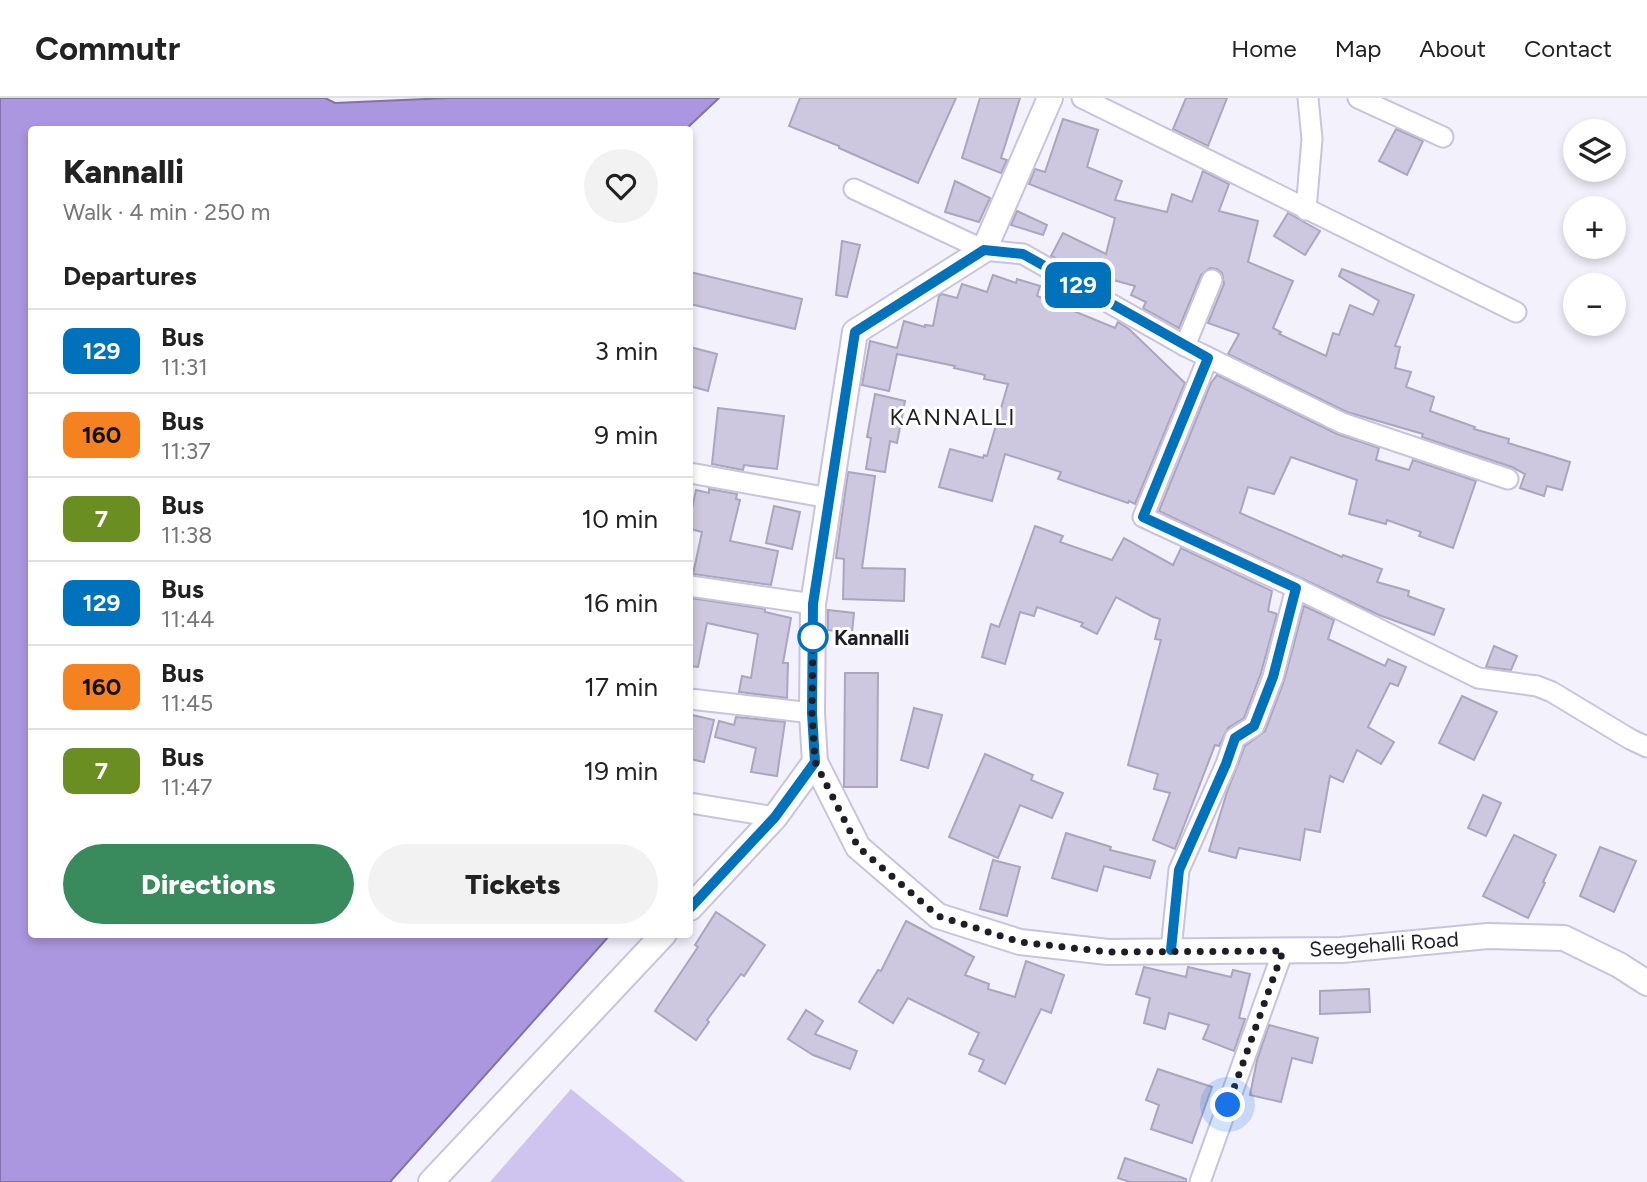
<!DOCTYPE html>
<meta charset="utf-8">
<style>
body{margin:0;font-family:Figtree,sans-serif;background:#f2f2f2;color:#222;height:100vh;display:flex;flex-direction:column;font-size:26px;white-space:nowrap}
*{box-sizing:border-box;margin:0}
p{font-size:23px;color:#767676}
.icon{flex:none;width:38px;height:38px;fill:none;stroke:currentColor;stroke-width:2;stroke-linecap:round;stroke-linejoin:round}
.map{position:relative;flex:1;overflow:hidden}
.drawer{position:absolute;left:28px;top:28px;width:665px;height:812px;display:flex;flex-direction:column;background:#fff;border-radius:7px;box-shadow:0 4px 10px #0003}
.drawer>*{flex:none}
.badge{padding:0 14px;border-radius:10px;font-size:24px;line-height:46px}
.controls{position:absolute;left:1563px;top:21px;display:grid;gap:14px}
.controls a{display:grid;place-items:center;width:63px;height:63px;border-radius:50%;background:#fff;box-shadow:0 4px 10px #0003;font-size:35px}
.you{position:absolute;width:35px;height:35px;margin:-18px;border:5px solid #fff;border-radius:50%;background:#1a73e8;box-shadow:0 0 0 10px #1a73e833}
.map>.badge{position:absolute;translate:-50% -50%;box-shadow:0 0 0 4px #fff}
h2{padding:0 35px;font-size:26px;line-height:63px}
.round{display:grid;place-items:center;flex:none;width:74px;height:74px;border-radius:37px;background:#f2f2f2}
.summary{display:flex;align-items:center;justify-content:space-between;height:119px;padding:0 35px}
h1{font-size:33px;font-weight:800;line-height:52px}
.button{display:flex;gap:14px;margin-top:auto;padding:14px 35px}
.button a{flex:1;height:80px;border-radius:42px;background:#398a5c;color:#fff;font-size:28px;font-weight:800;line-height:80px;text-align:center}
.button a+a{background:#f2f2f2;color:#222}
ul{padding:0;list-style:none}
li{display:flex;align-items:center;gap:21px;height:84px;padding:0 35px;border-top:2px solid #e0e0e0}
li div{flex:1}
li b{display:block;font-size:26px}
li em{font-style:normal}
li .badge{min-width:77px;font-weight:700;text-align:center}
header{display:flex;align-items:center;gap:42px;box-sizing:border-box;height:98px;padding:0 35px;background:#fff;border-bottom:2px solid #e0e0e0}
header strong{font-size:33px}
nav{display:flex;gap:38px;margin-inline-start:auto;font-size:24px}
.map>svg:first-child{display:block}
</style>
<header>
<strong>Commutr</strong>
<nav><a>Home</a><a>Map</a><a>About</a><a>Contact</a></nav>
</header>
<div class="map">
<svg width="1647" height="1084" viewBox="0 0 1647 1084">
<rect width="100%" height="100%" fill="#f3f1fb"/>
<path fill="#cfc4f0" d="M571,991L685,1084H490Z"/>
<path fill="#ab97df" stroke="#8172a8" stroke-width="2" d="M0,0H325L335,5L448,0H719L685,32H32V836L610,837L390,1084H0Z"/>
<g fill="#cdc8e0" stroke="#aba5bd" stroke-width="2">
<path d="M800,0H956L918,85L839,50V48L789,28Z"/>
<path d="M980,0H1020L1001,60L1007,62L1001,75L962,60Z"/>
<path d="M1186,0H1227L1208,48L1173,31Z"/>
<path d="M1063,21L1098,32L1087,69L1122,83L1115,102L1167,114L1172,96L1192,104L1203,73L1229,86L1219,113L1258,123L1248,164L1293,183L1273,230L1281,234L1279,236L1326,258L1333,235L1339,237L1350,207L1373,217L1379,203L1339,178L1342,171L1414,197L1395,248L1400,249L1395,270L1411,274L1406,289L1434,299L1430,313L1475,329L1474,331L1509,341L1508,345L1570,364L1562,392L1547,388L1544,398L1520,390L1525,376L1512,369L1422,339L1423,336L1347,314L1228,256L1239,236L1208,225L1224,186L1222,175L1217,171L1210,170L1201,177L1179,230L1143,210L1146,204L1131,197L1135,188L1084,174L1051,158L1063,135L1106,156L1115,120L1029,86L1035,71L1045,74Z"/>
<path d="M1396,31L1423,43L1407,77L1379,63Z"/>
<path d="M955,83L990,100L979,124L945,114Z"/>
<path d="M1017,113L1047,127L1043,137L1011,127Z"/>
<path d="M1288,115L1320,133L1305,157L1274,138Z"/>
<path d="M842,143L860,147L847,199L836,197Z"/>
<path d="M690,174L802,201L795,231L690,206Z"/>
<path d="M993,177L1016,185L1017,181L1040,188L1037,198L1115,230L1118,224L1129,231L1185,285L1135,406L1129,403L1128,405L1058,381L1061,374L1005,356L992,403L939,389L950,351L983,360L984,357L987,358L1008,286L984,281L985,277L954,270L955,268L897,256L889,293L862,287L870,243L897,250L904,223L925,229V227L933,228L939,198L942,196L957,200L962,186L987,194Z"/>
<path d="M690,249L717,256L708,293L690,288Z"/>
<path d="M1217,277L1337,336L1379,350L1376,362L1409,372L1413,362L1476,383L1453,450L1419,438L1421,434L1387,422L1386,426L1349,416L1357,382L1291,359L1274,396L1248,389L1240,415L1342,459L1343,457L1382,471L1377,484L1409,493L1408,498L1444,511L1434,537L1379,517L1159,413L1211,285Z"/>
<path d="M875,296L905,303L897,345L890,343L885,374L866,371L871,340L867,339Z"/>
<path d="M718,310L784,318L777,371L744,367L743,372L712,366Z"/>
<path d="M848,374L875,378L862,470L905,471L904,503L843,501L844,461L836,460Z"/>
<path d="M709,391L737,396L736,401L740,402L730,443L778,453L771,487L693,476L702,434L690,431V420L696,392L709,395Z"/>
<path d="M774,408L800,414L792,451L766,445Z"/>
<path d="M1035,428L1063,438L1060,444L1112,462L1124,440L1173,467L1181,450L1272,493L1268,513L1277,516L1261,575L1244,620L1228,630L1219,648L1215,647L1175,751L1153,742L1170,695L1154,691L1158,676L1128,667L1161,542L1155,541L1160,521L1153,519L1116,499L1097,536L1081,528L1083,525L1037,509L1034,518L1020,514L1005,566L982,559L991,526L999,529Z"/>
<path d="M690,500L765,511V514L791,520L783,565H788L787,600L739,594L742,578L751,580L758,536L707,525L698,569L690,568Z"/>
<path d="M1304,508L1334,522L1328,541L1385,568L1388,561L1406,569L1398,588L1390,585L1368,629L1394,644L1381,666L1357,652L1343,684L1330,678L1320,734L1305,731L1300,762L1239,750L1236,760L1209,753L1227,694L1245,648L1265,633L1284,583Z"/>
<path d="M828,512L854,515L852,535L828,532Z"/>
<path d="M1494,548L1517,558L1511,572L1486,569Z"/>
<path d="M845,575H878L877,689H844Z"/>
<path d="M1462,598L1497,614L1474,662L1439,645Z"/>
<path d="M914,610L942,617L928,670L901,662Z"/>
<path d="M692,617L714,622L704,664L690,661Z"/>
<path d="M736,619L785,624L777,678L751,674L756,650L715,639L719,623L734,627Z"/>
<path d="M985,656L1033,677L1031,682L1063,695L1052,720L1020,707L998,760L949,739Z"/>
<path d="M1483,697L1501,705L1486,738L1468,730Z"/>
<path d="M1066,735L1111,749L1110,752L1155,763L1150,780L1104,768L1097,793L1052,780Z"/>
<path d="M1514,737L1556,757L1543,784L1545,785L1528,820L1483,798Z"/>
<path d="M1600,749L1636,763L1614,814L1580,798Z"/>
<path d="M993,762L1020,769L1007,818L980,811Z"/>
<path d="M716,814L765,847L744,878L741,876L707,922L709,924L696,942L655,913L698,849L695,847Z"/>
<path d="M906,823L974,859L965,877L989,886L988,891L1015,899L1026,863L1064,877L1051,915L1041,911L1005,986L979,973L984,962L969,956L979,935L908,900L893,925L859,904L878,872L881,873Z"/>
<path d="M1144,869L1186,879L1188,869L1231,879L1233,872L1250,876L1239,920L1245,921L1234,953L1203,941L1209,927L1169,915L1165,931L1144,925L1150,900L1136,896Z"/>
<path d="M1369,891L1370,914L1320,916V893Z"/>
<path d="M806,912L823,923L815,936L857,953L850,971L813,957L788,941Z"/>
<path d="M1269,927L1318,940L1312,965L1292,960L1281,1004L1250,997L1257,962Z"/>
<path d="M1158,971L1212,989L1192,1045L1151,1031L1159,1007L1146,1002Z"/>
<path d="M1125,1060L1186,1081V1084H1130L1118,1080Z"/>
</g>
<g fill="none" stroke-linecap="round" stroke-linejoin="round">
<defs>
<g id="minor">
<path d="M1082,0L1516,214"/>
<path d="M1358,0L1443,39"/>
<path d="M854,91L984,152L1023,156L1185,248L1342,325L1508,381"/>
<path d="M1306,112L1312,41L1308,0"/>
<path d="M1185,248L1212,182"/>
<path d="M1208,260L1143,419L1296,490L1478,580L1537,588L1552,594L1630,641L1647,649"/>
<path d="M690,375L829,400"/>
<path d="M690,488L813,506"/>
<path d="M690,601L812,615"/>
<path d="M690,705L775,719"/>
<path d="M1171,852L1179,772L1226,666L1235,640L1254,628L1273,579L1296,490"/>
<path d="M1200,1084L1283,853"/>
</g>
<g id="tertiary">
<path d="M815,664L858,749L938,818L1020,844L1108,854L1341,852L1488,838L1564,840L1619,867L1647,885"/>
<path d="M690,810L775,719L815,664L812,615L813,506L855,234L984,152L1050,0"/>
<path d="M431,1084L664,836"/>
</g>
</defs>
<use href="#minor" stroke="#c9c3db" stroke-width="23"/>
<use href="#tertiary" stroke="#c9c3db" stroke-width="28"/>
<use href="#minor" stroke="#fff" stroke-width="19"/>
<use href="#tertiary" stroke="#fff" stroke-width="24"/>
</g>
<g fill="none" stroke-linecap="round" stroke-linejoin="round">
<defs>
<path id="line" d="M690,810L775,719L815,664L812,615L813,506L855,234L984,152L1023,156L1208,260L1143,419L1296,490L1273,579L1254,628L1235,640L1226,666L1179,772L1171,852"/>
</defs>
<use href="#line" stroke="#fff" stroke-width="16"/>
<use href="#line" stroke="#0072bc" stroke-width="10"/>
<path stroke="#1f1d26" stroke-width="7" stroke-dasharray="0 12.6" d="M813,539V533L812,615L815,664L858,749L938,818L1020,844L1108,854L1283,853L1228,1007"/>
</g>
<circle fill="#fff" stroke="#0072bc" stroke-width="3.5" cx="813" cy="539" r="14"/>
<g text-anchor="middle" dominant-baseline="central" stroke-width="6" stroke-linejoin="round" paint-order="stroke">
<g font-size="21" font-weight="bold" fill="#1f1d26" stroke="#fff" text-anchor="start">
<text x="834" y="539">Kannalli</text>
</g>
<g font-size="21" fill="#1f1d26" stroke="#fff">
<text transform="translate(1384 846) rotate(-4)">Seegehalli Road</text>
</g>
<g font-size="23" letter-spacing="2" fill="#1f1d26" stroke="#fff">
<text x="953" y="319">KANNALLI</text>
</g>
</g>
</svg>
<div class="controls">
<a><svg class="icon" aria-label="layers" viewBox="0 0 24 24"><path d="M12 4l9 5-9 5-9-5zM3 14l9 5 9-5"/></svg></a>
<a>+</a>
<a>−</a>
</div>
<div class="you" style="left:1228px;top:1007px"></div>
<b class="badge" style="left:1078px;top:187px;background:#0072bc;color:#fff">129</b>
<section class="drawer">
<div class="summary"><div><h1>Kannalli</h1><p>Walk · 4 min · 250 m</p></div><a class="round"><svg class="icon" aria-label="heart" viewBox="0 0 24 24"><path d="M12 20l-8-8c-3-5 5-10 8-4 3-6 11-1 8 4z"/></svg></a></div>
<h2>Departures</h2>
<ul>
<li><span class="badge" style="background:#0072bc;color:#fff">129</span><div><b>Bus</b><p>11:31</p></div><em>3 min</em></li>
<li><span class="badge" style="background:#f58220;color:#111">160</span><div><b>Bus</b><p>11:37</p></div><em>9 min</em></li>
<li><span class="badge" style="background:#6b8e23;color:#fff">7</span><div><b>Bus</b><p>11:38</p></div><em>10 min</em></li>
<li><span class="badge" style="background:#0072bc;color:#fff">129</span><div><b>Bus</b><p>11:44</p></div><em>16 min</em></li>
<li><span class="badge" style="background:#f58220;color:#111">160</span><div><b>Bus</b><p>11:45</p></div><em>17 min</em></li>
<li><span class="badge" style="background:#6b8e23;color:#fff">7</span><div><b>Bus</b><p>11:47</p></div><em>19 min</em></li>
</ul>
<div class="button"><a>Directions</a><a>Tickets</a></div>
</section>
</div>
